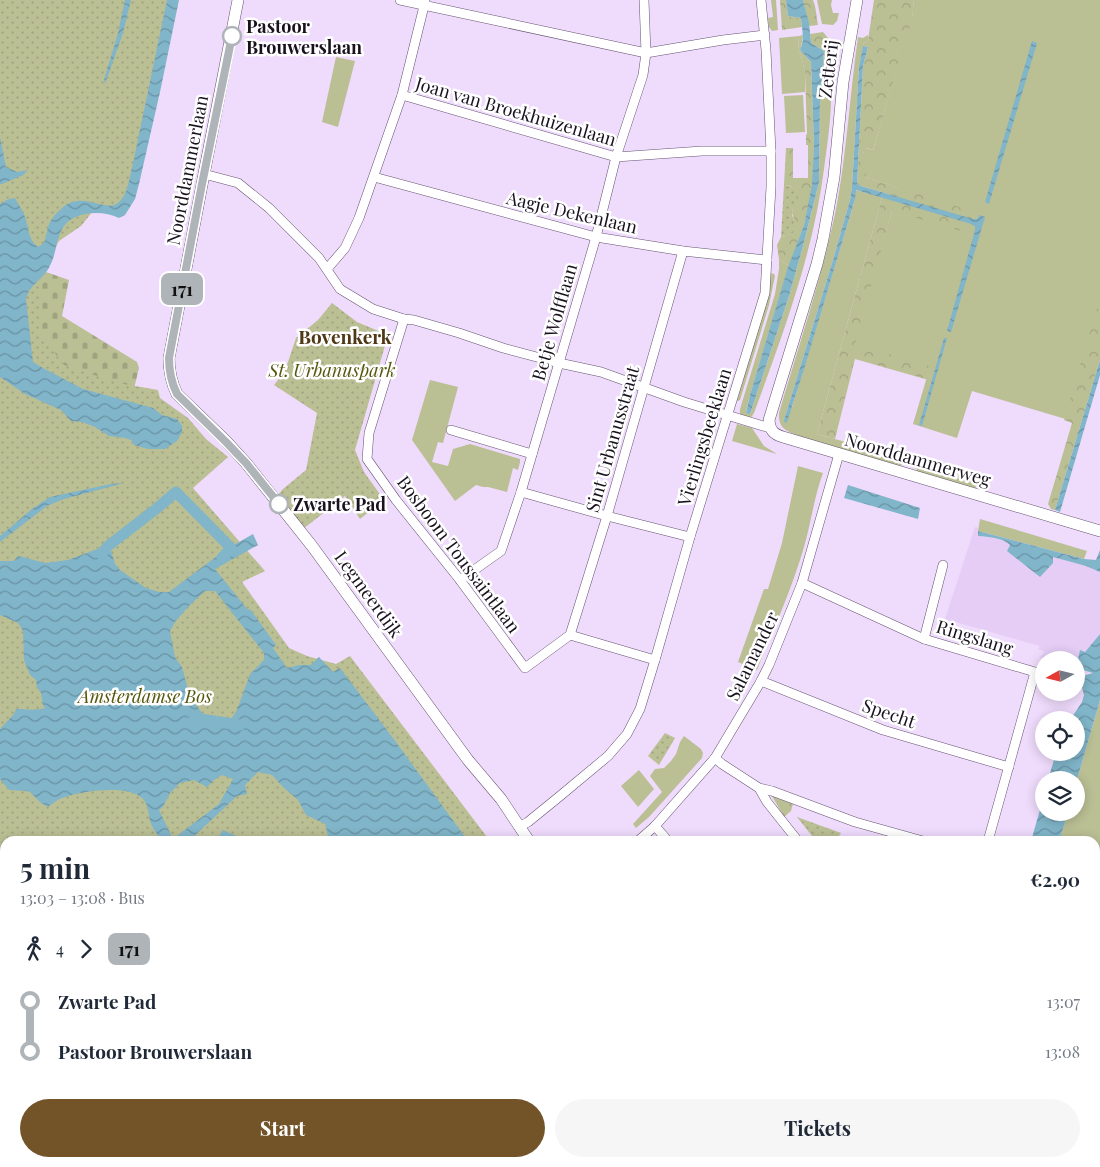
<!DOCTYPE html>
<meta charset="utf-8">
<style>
body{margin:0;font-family:"Playfair Display",serif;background:#f6f6f7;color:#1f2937;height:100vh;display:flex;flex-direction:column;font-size:19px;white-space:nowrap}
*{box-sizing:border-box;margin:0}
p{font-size:16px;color:#747a83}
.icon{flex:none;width:28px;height:28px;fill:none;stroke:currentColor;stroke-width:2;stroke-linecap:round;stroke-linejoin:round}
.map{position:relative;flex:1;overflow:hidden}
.drawer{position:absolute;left:0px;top:836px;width:1100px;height:331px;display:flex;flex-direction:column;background:#fff;border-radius:15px 15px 0 0;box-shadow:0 2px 12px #0003}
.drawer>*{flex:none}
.badge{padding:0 10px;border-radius:8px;font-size:18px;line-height:32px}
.needle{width:32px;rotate:262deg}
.buttons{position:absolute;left:1035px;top:651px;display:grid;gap:10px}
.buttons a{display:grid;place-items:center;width:50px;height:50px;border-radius:50%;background:#fff;box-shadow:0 2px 12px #0003;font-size:25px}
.map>.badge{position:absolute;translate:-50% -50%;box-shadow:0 0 0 2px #fff}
.legs{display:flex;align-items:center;gap:8px;height:55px;padding:0 20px;font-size:16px}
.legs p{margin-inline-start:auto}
.head{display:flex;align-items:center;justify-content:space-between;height:85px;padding:0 20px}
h1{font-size:28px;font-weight:700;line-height:38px}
.action{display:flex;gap:10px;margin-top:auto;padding:10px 20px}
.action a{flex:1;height:58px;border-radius:30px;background:#725428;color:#fff;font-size:20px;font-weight:700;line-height:58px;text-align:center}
.action a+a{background:#f6f6f7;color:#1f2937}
ul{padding:0 20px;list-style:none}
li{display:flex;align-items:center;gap:18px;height:50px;font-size:19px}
li i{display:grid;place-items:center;width:8px;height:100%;margin:0 6px;background:currentColor}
li i::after{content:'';width:12px;height:12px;margin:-6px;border:4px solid;border-radius:50%;background:#fff}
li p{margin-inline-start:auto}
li:first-child i{background:linear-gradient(#0000 50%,currentColor 0)}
li:last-child i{background:linear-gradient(currentColor 50%,#0000 0)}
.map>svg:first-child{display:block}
</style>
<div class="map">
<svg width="1100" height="1167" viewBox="0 0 1100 1167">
<defs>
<pattern id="forest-crowns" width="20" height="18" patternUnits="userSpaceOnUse" patternTransform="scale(1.25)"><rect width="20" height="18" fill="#bbbf94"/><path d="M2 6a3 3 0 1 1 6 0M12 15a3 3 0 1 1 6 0" fill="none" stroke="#a0a37f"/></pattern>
<pattern id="cemetery-stones" width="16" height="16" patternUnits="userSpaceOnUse" patternTransform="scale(1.25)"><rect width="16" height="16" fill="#bbbf94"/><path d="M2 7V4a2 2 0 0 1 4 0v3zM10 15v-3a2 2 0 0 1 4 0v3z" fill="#a0a37f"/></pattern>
<pattern id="park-dots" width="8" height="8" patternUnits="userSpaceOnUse" patternTransform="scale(1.25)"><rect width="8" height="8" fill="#bbbf94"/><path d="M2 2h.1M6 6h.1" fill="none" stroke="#a0a37f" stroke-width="1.8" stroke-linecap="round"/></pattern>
<pattern id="water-waves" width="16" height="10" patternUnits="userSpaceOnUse" patternTransform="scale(1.25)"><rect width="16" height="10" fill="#81b5c9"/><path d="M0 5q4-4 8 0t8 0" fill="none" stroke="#6992a3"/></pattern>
</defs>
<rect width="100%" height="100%" fill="#efdbfc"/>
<path fill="#e5cdf5" d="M975,527L978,528V536L994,537L1005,541L1010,545L1086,566L1100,572V634L1084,653L1080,651L1076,668V660H1046L1039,658L1045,652L1038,649L1040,646L945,619Z"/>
<g fill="#bbbf94">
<path d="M771,0H776L778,30L772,31L769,27L768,18L773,17Z"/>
<path d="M817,0H832L831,5L833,13H839L837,21L833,25L822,24Z"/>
<path d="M914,0H1100V353L1079,423L972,391L957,438L913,424L929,370L852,345L899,188L865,177L863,154L865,148L873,150L912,17Z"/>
<path d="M868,35V40L864,43L859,66L852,187L850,200L833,260L784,420L792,407L855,199V190L882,197L817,434L910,460L977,481L975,491L916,474L917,469L902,463L900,469L801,437C788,431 778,430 779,413C799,344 823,275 837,204C847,149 850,93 858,37L863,38Z"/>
<path d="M799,36L798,50L801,55L805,73V92L782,94L779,38Z"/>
<path d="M827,44L831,45C830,53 829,62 829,71C829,80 831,89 831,98C831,121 827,146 824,169C813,254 783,334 754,413L752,416L750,418L740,415V409L775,294L779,269V259L789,266L750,395L746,412L750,414L789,296L803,246L819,182L820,100L824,51Z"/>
<path d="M336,57L355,61L338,127L322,122Z"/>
<path d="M803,95L805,132L786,133L784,96Z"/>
<path d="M770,273L774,274L775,276L769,305L740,400L738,401H737L765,307L767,306L766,305Z"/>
<path d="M430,380L458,387L443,443L438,442L432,462L448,466L453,449L470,444L520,459V462L518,470L513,468L507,492L488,487H483L476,485L455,501L412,440Z"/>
<path d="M737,424L752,428L764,446L777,454L732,441Z"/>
<path d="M798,466L823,473C814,497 811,523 804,547C792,589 773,630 757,670L738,662L764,589H768L782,543Z"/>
<path d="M980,519L1087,551L1084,559L978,531Z"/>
<path d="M1100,700V922L1095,938V841H1059L1068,813L1076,812V783Z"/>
<path d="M684,736L701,749L703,753L702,758L649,817L636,828L633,824L662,792L650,776L655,769L664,768L671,761L676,754L680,742Z"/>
<path d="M639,770L654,789L638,807L621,786Z"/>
<path d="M1100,1014V1167H1031L1034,1163L1095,1162V1029Z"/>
<path d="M801,1163H861L866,1167H799Z"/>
</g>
<g fill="url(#forest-crowns)">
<path d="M780,0H786L788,16L801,18L802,27L782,30Z"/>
<path d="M803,0H813L815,6L818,25L809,26Z"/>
<path d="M874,0H914L912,19L873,150L866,148L863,154L871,157L865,177L975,212L973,219L861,186L857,184L863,66L868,47L863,46L864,43L868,40Z"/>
<path d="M823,32L828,38L827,47L824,51L811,43L810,34Z"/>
<path d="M803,35L801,48L800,50L811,62L814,145L813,174V185L804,225L789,266L779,259L777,245L781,237L786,236L793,233L796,225L792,213L795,190L791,186L784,185L786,148H793V178H808V145H806V135L807,134L805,73L801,55L798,50L799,36Z"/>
<path d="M882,197L971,224L968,233L892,211L855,344L936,368L932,381L855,359L835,439L817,434Z"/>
<path d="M1100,298V360L1055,510L1051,509L1048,504L1072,423L1064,420Z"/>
<path d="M772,796L793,804L791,811L784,817Z"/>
</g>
<path fill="url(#cemetery-stones)" d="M46,272L69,280L62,316L137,362L139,368L131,401L43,368L32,286Z"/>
<g fill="url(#park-dots)">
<path d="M0,0H173L123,216L97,206L81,226L59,241L38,275L41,335L64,365L118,383L158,390L160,398L188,418L206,439L228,457L193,488L265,571L242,582L289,648L307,656L336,664L350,656L490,841H5V1162H754L758,1167H0Z"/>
<path d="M784,185C806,187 794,201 792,212C791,217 795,219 796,223C798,233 789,236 781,237Z"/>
<path d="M332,303L357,322L388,335L355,450L364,472L384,500L360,519L345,496L303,529L278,495L283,489L306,470L317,413L274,385L285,371L296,338L318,320Z"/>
<path d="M665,733L675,738L659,765L648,756Z"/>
<path d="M797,817L841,833L836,841H816Z"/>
</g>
<g fill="url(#water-waves)" fill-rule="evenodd">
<path d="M125,0H131L123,33L105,84L104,80L118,33Z"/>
<path d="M167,0H179L160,92L139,184L135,199L125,215L119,218C108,213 98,212 85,214C51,221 62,249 47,271C40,281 29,286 26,299L33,362L43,368L83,389L153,408L162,415L177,419L182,426V432L177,441L165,449H148L134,445L131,440L125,438L109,436L95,427L82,422L71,421L61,410L25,394L0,377V204L9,199L15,198C18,204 23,210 25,217C29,228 28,240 38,247L44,243C46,237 47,230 49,224C52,218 56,213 61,209C83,188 106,216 120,201C128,193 129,178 132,168Z"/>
<path d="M786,0H803L809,23L811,43L824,51L820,100L819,182L803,246L789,296L750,414L746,413L750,395L788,267L804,225L812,185L814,145L811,62L800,50C805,40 802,29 801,18L788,16Z"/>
<path d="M1032,41L1037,43L989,204L985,202Z"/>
<path d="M863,46L868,47L863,66L857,184L861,186L973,219H977L980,215L985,217L951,332L947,331L975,230V226L968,223L856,190L855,199L805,366L787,422L785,423L784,420L833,260L850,200L852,187L859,66Z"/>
<path d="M0,137L6,167L17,172L28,170L23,175L2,184H0Z"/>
<path d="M944,338H947L922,426L919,425Z"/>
<path d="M1100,360V375L1060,512L1055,510Z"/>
<path d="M124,483L64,499L47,506L0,542V536L32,509L50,497L111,484Z"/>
<path d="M848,485L920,508L918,519L844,498Z"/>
<path d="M978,531L1084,559L1096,560L1100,550V572L1086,566L1053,557V563L1040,577L1007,551L1010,545C1001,537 989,537 978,536Z"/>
<path d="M253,534L258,545L215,569L248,610L250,609L276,645L273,648L287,668L299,665H311L319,657L333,672L340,668L393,738L468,841H329L325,824L306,815L298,800L283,787L272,775L258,772L245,785L247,794L237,796L189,841H162C158,835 152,828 150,821C148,813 149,806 143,799C129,784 83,791 65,797C58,799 53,803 48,807L41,803L30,792L26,791L9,790L0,779V729L14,714L16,709C26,709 36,711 45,708L43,705L41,693L37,687L36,680L30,675L24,660L23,631L18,623L0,615V561H13L19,556L45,563L68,560L124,539L111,550L115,564L120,570L146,588L159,592H169L225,550ZM205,591H215L264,653V660L250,674L237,710L232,718L225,723L218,726L212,724L206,718L195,704L189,693L182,667L175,657L170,631L175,622L188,607ZM222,775L233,779L219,804L173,839L159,810L163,807L170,793L180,783L194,780L207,787L214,780Z"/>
<path d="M1100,634V700L1076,783V780H1048L1056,753L1076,752V720H1070L1082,702L1084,695L1079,677L1093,673L1076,668L1080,650L1085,652Z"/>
<path d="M1044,796V812L1068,813L1059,841H1031Z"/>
<path d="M223,830L247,841H216Z"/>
<path d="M0,1033L5,1040V1114L0,1108Z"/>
<path d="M506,1162H745L756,1165L759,1167H504Z"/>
<path d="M43,1163H101L104,1167H47Z"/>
</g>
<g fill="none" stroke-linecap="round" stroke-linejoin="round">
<g stroke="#81b5c9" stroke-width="11">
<path d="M101,554L108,546L156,509L176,492L231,548L222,558"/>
<path d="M194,718L240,725"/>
</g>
<defs>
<g id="minor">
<path d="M400,0L646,53L723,40L765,35"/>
<path d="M402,95L616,157L702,151H771"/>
<path d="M204,174L238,183L269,208L319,258L340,289L373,309L404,319L414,320L459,333L503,348L559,363L601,372L684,402L770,428"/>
<path d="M374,177L596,237L683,251L767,260"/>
<path d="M327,269L345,248L359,218L402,95L425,2"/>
<path d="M404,319L369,433L367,459L396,500L460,580L525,668L570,635L655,660"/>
<path d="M451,430L532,454"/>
<path d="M521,492L607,516L690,537"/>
<path d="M460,580L501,551L521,492L596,237L616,157L643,75L646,53L644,0"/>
<path d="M802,583L924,639L1035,672L988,841"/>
<path d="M570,635L607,516L683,251"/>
<path d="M924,639L943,565"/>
<path d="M761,681L883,730L1009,767"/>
<path d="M715,758L722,764L759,788L772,791L855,822L923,841"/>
<path d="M759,788L767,802L798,841"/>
<path d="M655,826L668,841"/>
<path d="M519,827L528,822L560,796L608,756L627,734L640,709L655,660L690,537L750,342L765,293L771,187V151L766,50L761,0"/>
<path d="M638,841L655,826L715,758L761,681L769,665L802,583L839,454"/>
</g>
<g id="tertiary">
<path d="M238,0L204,174L169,358C169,372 171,382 177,394L226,441L246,463L312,546L468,760L501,799L529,841"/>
<path d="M857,0L843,82L834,177L823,239L817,264L769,420C770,430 773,434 783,437L1100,531"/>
<path d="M874,1162L880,1167"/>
<path d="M908,1162L914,1167"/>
</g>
<g id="primary">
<path d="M1095,983L1100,970"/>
<path d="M1095,1013L1100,997"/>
<path d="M995,1167L998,1162"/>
<path d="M1016,1167L1019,1162"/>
</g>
</defs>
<use href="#minor" stroke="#655470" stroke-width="10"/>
<use href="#tertiary" stroke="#655470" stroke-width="12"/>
<use href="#primary" stroke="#655470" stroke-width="16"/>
<use href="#minor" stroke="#fff" stroke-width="9"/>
<use href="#tertiary" stroke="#fff" stroke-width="11"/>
<use href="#primary" stroke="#fff" stroke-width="15"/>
</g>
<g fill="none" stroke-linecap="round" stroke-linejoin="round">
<defs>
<path id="line-1" d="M232,36L202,184L169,358C169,372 171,382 177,394L226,442L246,463L279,504"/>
</defs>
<use href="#line-1" stroke="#fff" stroke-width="11"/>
<use href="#line-1" stroke="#afb4b9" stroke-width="8"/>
</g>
<g fill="#fff" stroke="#afb4b9" stroke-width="2.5">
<circle cx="232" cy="36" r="9"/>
<circle cx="279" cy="504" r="9"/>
</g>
<g text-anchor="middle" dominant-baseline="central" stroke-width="5" stroke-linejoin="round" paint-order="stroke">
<g font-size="18" font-weight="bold" fill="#19121e" stroke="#fff" text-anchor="start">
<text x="246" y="26">Pastoor<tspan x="246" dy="21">Brouwerslaan</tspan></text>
<text x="293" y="504">Zwarte Pad</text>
</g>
<g font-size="18" fill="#19121e" stroke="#fff">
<text transform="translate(828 69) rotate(-83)">Zetterij</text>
<text transform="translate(516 111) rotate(16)">Joan van Broekhuizenlaan</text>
<text transform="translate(187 170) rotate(-79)">Noorddammerlaan</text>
<text transform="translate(572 212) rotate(13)">Aagje Dekenlaan</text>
<text transform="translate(554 322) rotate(-74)">Betje Wolfflaan</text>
<text transform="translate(704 437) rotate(-73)">Vierlingsbeeklaan</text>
<text transform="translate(612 439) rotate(-74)">Sint Urbanusstraat</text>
<text transform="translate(918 459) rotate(16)">Noorddammerweg</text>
<text transform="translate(459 554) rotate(53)">Bosboom Toussaintlaan</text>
<text transform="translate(369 594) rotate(54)">Legmeerdijk</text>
<text transform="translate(975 637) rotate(17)">Ringslang</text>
<text transform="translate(752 656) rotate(-64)">Salamander</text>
<text transform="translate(889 713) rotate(19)">Specht</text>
</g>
<g font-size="18" font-style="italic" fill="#54570c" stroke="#fff">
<text x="332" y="370">St. Urbanuspark</text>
<text x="145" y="696">Amsterdamse Bos</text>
</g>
<g font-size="19" font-weight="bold" fill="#4f3815" stroke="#fff">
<text x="345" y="336">Bovenkerk</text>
</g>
</g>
</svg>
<div class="buttons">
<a><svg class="needle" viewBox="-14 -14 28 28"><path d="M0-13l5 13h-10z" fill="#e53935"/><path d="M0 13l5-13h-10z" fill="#747a83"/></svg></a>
<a><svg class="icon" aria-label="locate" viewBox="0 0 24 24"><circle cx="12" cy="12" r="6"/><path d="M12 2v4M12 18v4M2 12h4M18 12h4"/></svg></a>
<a><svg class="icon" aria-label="layers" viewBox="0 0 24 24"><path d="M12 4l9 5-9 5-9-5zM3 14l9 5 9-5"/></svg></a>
</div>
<b class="badge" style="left:182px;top:289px;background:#afb4b9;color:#111">171</b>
<section class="drawer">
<div class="head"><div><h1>5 min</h1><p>13:03 – 13:08 · Bus</p></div><b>€2.90</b></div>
<div class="legs"><svg class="icon" aria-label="walk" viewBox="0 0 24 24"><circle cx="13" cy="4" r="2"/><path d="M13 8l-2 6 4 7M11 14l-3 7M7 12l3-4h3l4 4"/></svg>4<svg class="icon" aria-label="forward" viewBox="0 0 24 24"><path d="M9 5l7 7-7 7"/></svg><b class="badge" style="background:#afb4b9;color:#111">171</b></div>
<ul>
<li><i style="color:#afb4b9"></i><b>Zwarte Pad</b><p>13:07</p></li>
<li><i style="color:#afb4b9"></i><b>Pastoor Brouwerslaan</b><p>13:08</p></li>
</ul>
<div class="action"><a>Start</a><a>Tickets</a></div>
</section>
</div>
